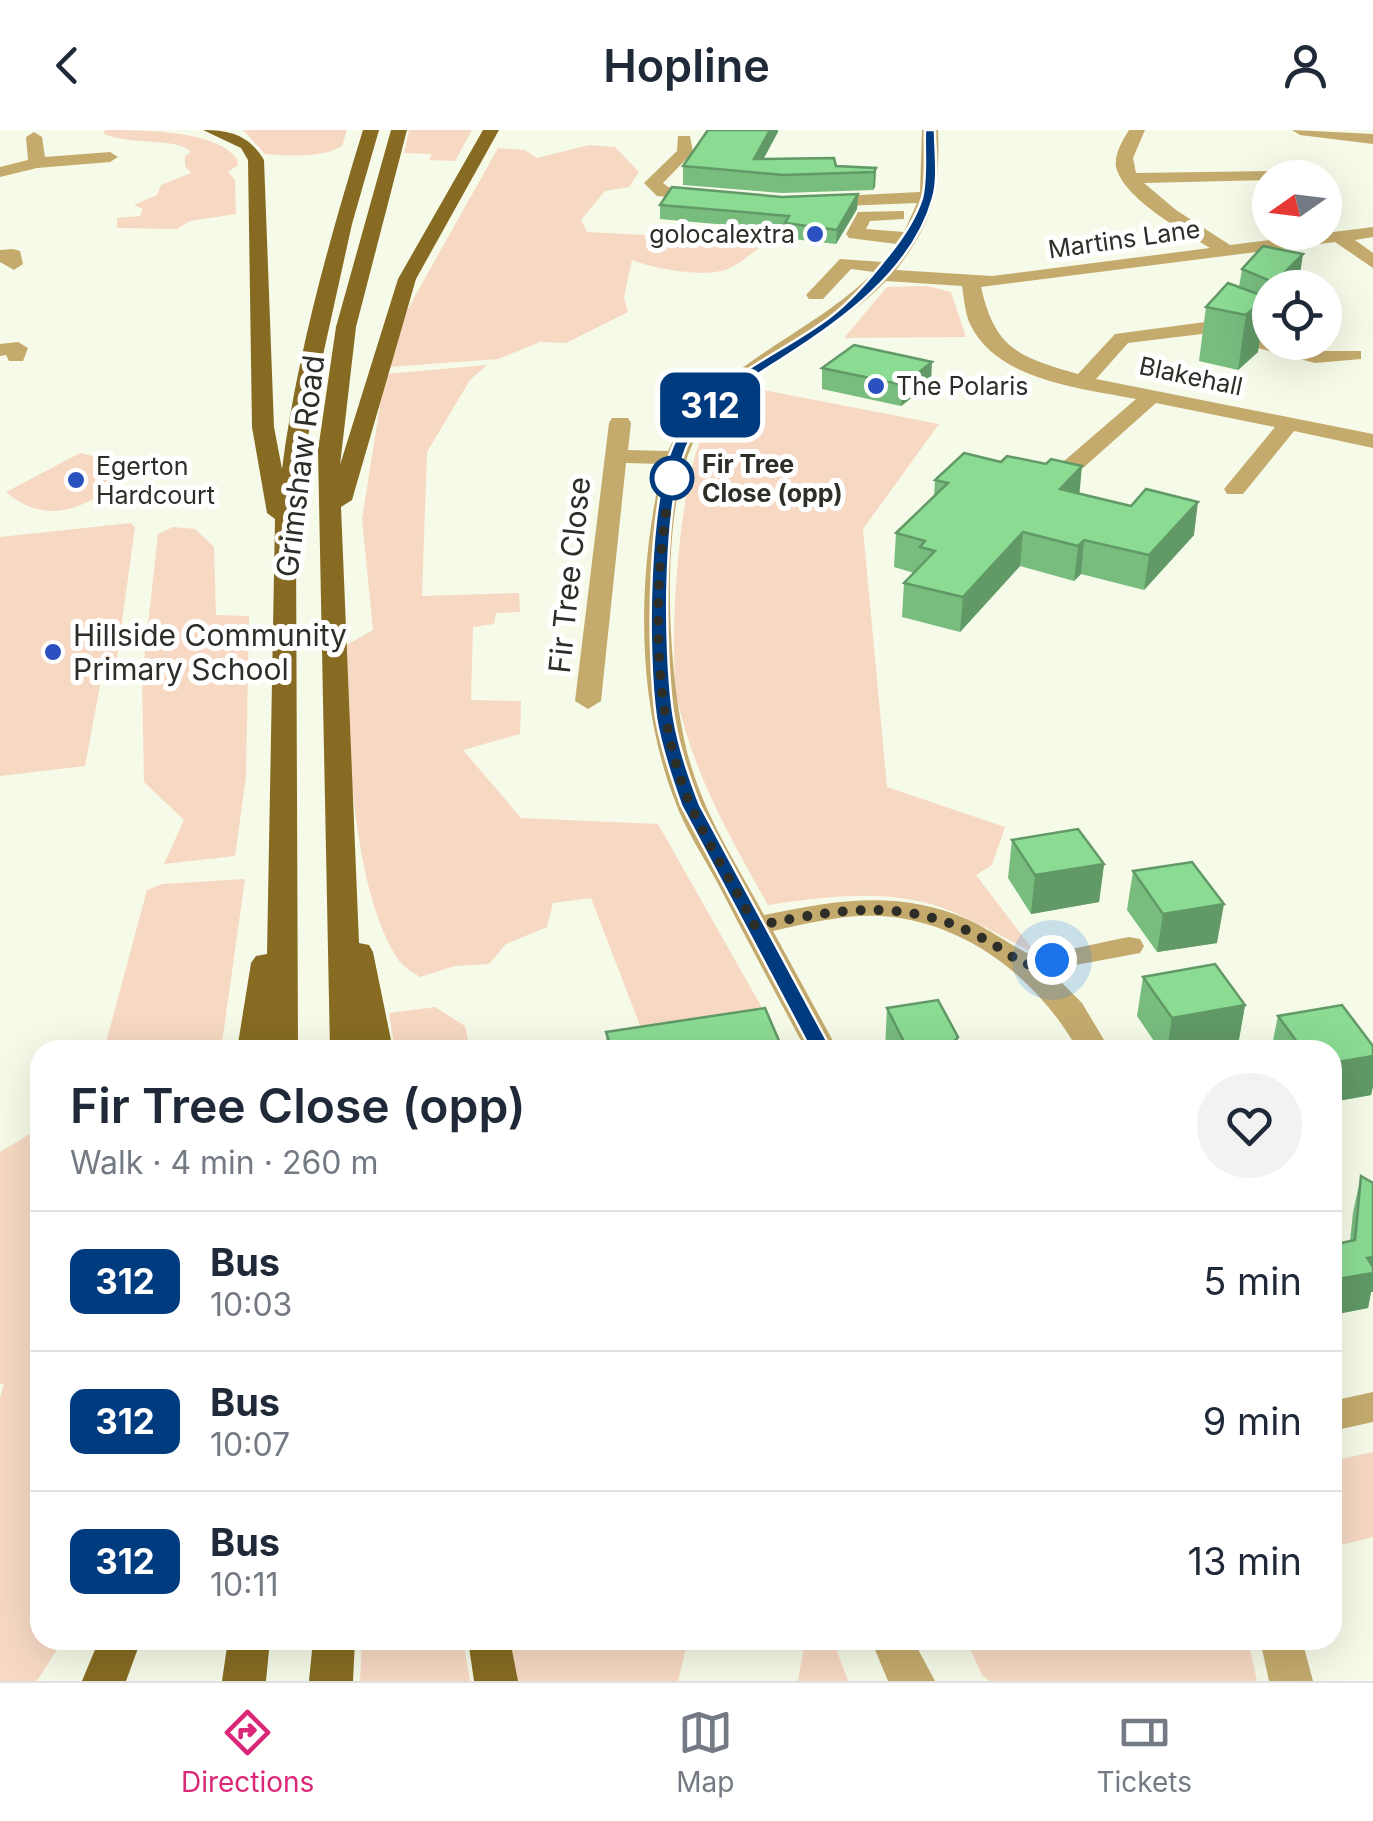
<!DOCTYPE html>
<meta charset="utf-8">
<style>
body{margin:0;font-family:Inter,sans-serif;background:#f2f2f3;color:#1f2937;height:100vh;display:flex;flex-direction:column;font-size:38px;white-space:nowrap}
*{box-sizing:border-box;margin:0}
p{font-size:32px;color:#747a83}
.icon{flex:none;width:55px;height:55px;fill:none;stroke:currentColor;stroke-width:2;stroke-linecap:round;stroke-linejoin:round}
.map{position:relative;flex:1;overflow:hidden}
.drawer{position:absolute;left:30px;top:910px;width:1312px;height:610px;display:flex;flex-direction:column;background:#fff;border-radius:30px;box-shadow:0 10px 40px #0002}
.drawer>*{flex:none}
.badge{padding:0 20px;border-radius:15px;font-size:35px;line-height:65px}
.needle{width:65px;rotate:256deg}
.controls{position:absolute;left:1252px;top:30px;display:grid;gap:20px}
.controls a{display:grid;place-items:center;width:90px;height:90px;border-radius:50%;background:#fff;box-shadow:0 10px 40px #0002;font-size:50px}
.you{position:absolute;width:50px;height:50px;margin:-25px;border:8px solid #fff;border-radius:50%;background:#1a73e8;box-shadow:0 0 0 15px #1a73e833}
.map>.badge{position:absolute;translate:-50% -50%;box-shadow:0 0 0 5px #fff}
.round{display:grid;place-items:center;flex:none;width:105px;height:105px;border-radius:52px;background:#f2f2f3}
.summary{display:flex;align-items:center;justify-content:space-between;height:170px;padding:0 40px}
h1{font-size:48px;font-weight:600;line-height:75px}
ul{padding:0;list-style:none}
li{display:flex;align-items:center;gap:30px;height:140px;padding:0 40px;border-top:2px solid #e0e1e3}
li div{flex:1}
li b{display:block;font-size:38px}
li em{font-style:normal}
li .badge{min-width:110px;font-weight:700;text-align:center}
header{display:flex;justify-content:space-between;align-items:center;height:130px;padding:0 40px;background:#fff;font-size:45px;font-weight:600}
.tabs{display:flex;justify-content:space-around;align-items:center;height:140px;border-top:2px solid #e0e1e3;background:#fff;font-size:28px;color:#747a83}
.tabs a{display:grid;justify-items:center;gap:5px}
.tabs .on{color:#db2777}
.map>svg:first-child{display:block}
</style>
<header><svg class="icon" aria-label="back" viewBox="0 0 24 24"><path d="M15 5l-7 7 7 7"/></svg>Hopline<svg class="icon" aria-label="person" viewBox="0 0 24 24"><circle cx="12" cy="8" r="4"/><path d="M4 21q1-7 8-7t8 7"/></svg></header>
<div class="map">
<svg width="1373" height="1551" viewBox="0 0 1373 1551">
<rect width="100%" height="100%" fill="#f6fae8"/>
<g fill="#f7d9c3">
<path d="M106,0C143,0 216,0 237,29L238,35L228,42L235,50L236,84L190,91L177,99L117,98V88L140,86L143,79L134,75L157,65L161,55L191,43L185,36V26L191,22C179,7 126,16 103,3Z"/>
<path d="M243,0H347L342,16C323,28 288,26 265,24Z"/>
<path d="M409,0H472L455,31L429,30L432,24L404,23Z"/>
<path d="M589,15L615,17L639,42L629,57L605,61L581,90L587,102L769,111C756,119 742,133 728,139C706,148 654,139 632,130L624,167L628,182L566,213L540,212L498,229L389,237L406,182L498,18L525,20L537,28Z"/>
<path d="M928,156L951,162L966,207L844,208L887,157Z"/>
<path d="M487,235L470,250L427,322L422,466L519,463L520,482L496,483L494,494L473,497L471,570L521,571L520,604L463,620L521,688L658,694L778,906L649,919L591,768L553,773L547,797L506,814L489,834L455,836L420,847C412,842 402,836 397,828C350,753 349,605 343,517L373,500L362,389L385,244Z"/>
<path d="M748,257L939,294L863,399L887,657L1005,697L992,735L976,745L1036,824C1008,810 981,794 953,782C894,757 829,766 768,775C732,711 694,645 678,572C667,520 679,346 705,300C716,282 732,270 748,257Z"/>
<path d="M80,323L144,338C99,365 57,405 6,362Z"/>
<path d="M131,393L135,397L116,536L102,545L85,636L0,646V407Z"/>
<path d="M173,397L195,399L214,417L216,485L249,486L246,647L235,726L164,734L184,690L144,652L142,549L158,404Z"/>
<path d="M245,749L221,920H104L147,760L162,754Z"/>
<path d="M435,877L465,896L470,920H395L389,883Z"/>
<path d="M40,998V1510H63L37,1551H0V1268L4,1254H0V1022Z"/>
<path d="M1373,1322V1407L1333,1417V1324L1337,1330Z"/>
<path d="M362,1510H463L470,1551H360Z"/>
<path d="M503,1510H688L678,1551H510Z"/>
<path d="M805,1510H833L848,1551H798Z"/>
<path d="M966,1510H1248L1257,1551H990L982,1545Z"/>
</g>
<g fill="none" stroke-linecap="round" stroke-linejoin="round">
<g fill="#c4aa6d" fill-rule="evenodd">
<path d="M922,0H938C940,61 934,91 896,140L992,146L1210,118C1183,101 1124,69 1116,37C1114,24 1123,10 1129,0H1145L1133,28L1136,43L1275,41L1276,48L1269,50L1144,53L1176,80L1230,115L1373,97V107L1355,110L1373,123V138L1335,112L981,157C995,220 1020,227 1078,244L1115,204L1220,190L1270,212L1315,221H1361V229L1315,233L1254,217L1218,202L1128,213L1096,249L1373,304V318L1294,301L1243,364H1227L1224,359L1275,297L1156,273L1065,354H1049L1046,349L1049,344L1136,269C1081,258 997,251 970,194C965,183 964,168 962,156L886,151C833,206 753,236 706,292C653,356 667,566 693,642C709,693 739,738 764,785C835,770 900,759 969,790C984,796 1021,822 1030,824C1042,827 1111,810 1129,807L1140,809L1144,816L1140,823L1049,840L1082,873L1110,920H1078C1038,849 965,791 881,786C845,784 808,793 773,801L838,920H806C776,864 746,808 717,752C703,726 685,699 675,671C635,569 637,440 663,334L626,333L601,571L588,579L575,571L609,293L612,288H628L631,293L628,320L668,321C706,238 811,206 874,142L851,139L823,169H809L806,165L840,129L883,132L897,114L849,108L846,104L858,82L904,81V89L870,91L866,99L904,102L917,73L819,77L810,72L819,67L920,62Z"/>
<path d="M1292,0L1373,4V14L1300,5Z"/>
<path d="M34,2L42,7L45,27L110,22L118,27L110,32L37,38L0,47V37L28,30L26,7Z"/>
<path d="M678,6H690L693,22L663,53L668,57L714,63V71L657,66L644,53L677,21Z"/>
<path d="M13,119L20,121L23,134L14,140L0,132V120Z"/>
<path d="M18,212L28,218L23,231H9L6,225L0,226V214Z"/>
<path d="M1373,1262V1292L1332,1301V1271Z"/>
<path d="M871,1510H913L935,1551H888Z"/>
<path d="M1260,1510H1302L1313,1551H1269Z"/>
</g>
<g fill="#876b22" fill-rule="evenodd">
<path d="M203,0C231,0 250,6 264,30L274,297L282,339C297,224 329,111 363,0H379L352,94L312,275L296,412L298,920H237L251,833L256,826L267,824L275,389L267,383L252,297L248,30L241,18Z"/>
<path d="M391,0H407L356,197L340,335L398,149L483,0H499L416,149L352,370L341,377L359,813L369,815L373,822L393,920H330L318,320L336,197Z"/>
<path d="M99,1510H141L126,1551H82Z"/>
<path d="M228,1510H270L266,1551H222Z"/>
<path d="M313,1510H355L353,1551H309Z"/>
<path d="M468,1510H510L518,1551H474Z"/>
</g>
</g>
<g fill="#78bc7e">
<path d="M708,0H778L763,29L836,36L876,38L875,57L873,60L782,63L683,55V36Z"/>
<path d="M858,64L857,79L836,114L784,108L785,100L660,89V75L782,67Z"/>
<path d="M1242,139L1298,158H1270V208L1260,204L1258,222L1238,240L1199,231L1206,177L1239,157Z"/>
<path d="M822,238L931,253L901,276L822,259Z"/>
<path d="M935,350L1079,364L1194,405L1144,460L1081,444L1074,451L1020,436L960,502L902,487L904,453L914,443L894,437L896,403L934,367Z"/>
<path d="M1012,710L1104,734L1099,772L1031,784L1008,748Z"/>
<path d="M1133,741L1217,813L1157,822L1127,780Z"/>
<path d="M1143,847L1245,875L1238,915L1211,920H1160L1137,886Z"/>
<path d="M1342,875L1373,916V956L1371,965L1332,972V920H1271L1278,886Z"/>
<path d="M887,878L957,920H885Z"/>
<path d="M606,902L783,920H607Z"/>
<path d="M1361,1046L1373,1053V1162H1371L1368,1178L1332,1185V1115L1350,1111L1353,1082Z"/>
</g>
<g fill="#619967">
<path d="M770,0H778V2L756,43L754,29Z"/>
<path d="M876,38L875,57L873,60L874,42Z"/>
<path d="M858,64L857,79L836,114L837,100Z"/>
<path d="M1303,124L1298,158H1280L1285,142Z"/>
<path d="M1266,167L1258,222L1238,240L1246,185Z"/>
<path d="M932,232L931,253L901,276L903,255Z"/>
<path d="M1082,336L1079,368L1060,359Z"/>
<path d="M1198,372L1194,405L1144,460L1149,425Z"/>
<path d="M1023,402L1020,436L960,502L963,467Z"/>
<path d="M1084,410L1081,444L1074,451L1078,416Z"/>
<path d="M1104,734L1099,772L1031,784L1035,745Z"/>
<path d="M1224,774L1217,813L1157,822L1163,784Z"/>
<path d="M1245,875L1238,915L1211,920H1167L1172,888Z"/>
<path d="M958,907L957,920H941Z"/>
<path d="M1373,926V956L1371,965L1332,972V933Z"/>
<path d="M1373,1127V1162H1371L1368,1178L1332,1185V1150L1367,1128Z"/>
</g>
<g fill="#8bdb93" stroke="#619967" stroke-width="2.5">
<path d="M708,0H770L754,29L834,28L836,36L876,38L874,42L783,45L683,36Z"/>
<path d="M672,57L782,67L858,64L837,100L785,93L789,86L660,75Z"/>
<path d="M1263,116L1303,124L1285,142L1293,144L1280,155L1242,139Z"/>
<path d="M1228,153L1266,167L1246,185L1206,177Z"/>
<path d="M854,215L932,232L903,255L822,238Z"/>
<path d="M964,323L1001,332L1007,326L1046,334L1051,329L1082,336L1060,359L1131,376L1146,359L1198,372L1149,425L1084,410L1078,416L1023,402L963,467L904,453L935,421L920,417L925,411L896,403L948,353L935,350Z"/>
<path d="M1078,699L1104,734L1035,745L1012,710Z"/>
<path d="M1192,732L1224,774L1163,784L1133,741Z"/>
<path d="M1215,834L1245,875L1172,888L1143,847Z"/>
<path d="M938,870L958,907L948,919L908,920L887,878Z"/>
<path d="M1342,875L1373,916V926L1332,933V920H1303L1278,886Z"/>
<path d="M765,878L783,920H612L606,902Z"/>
<path d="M1361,1046L1373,1053V1127L1367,1128L1373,1137V1143L1332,1150V1115L1355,1110Z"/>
</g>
<path fill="#003b80" stroke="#fff" stroke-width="2.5" d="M925,0H935C935,21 939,48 933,68C913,141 839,193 780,230C748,250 715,271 694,303C661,352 664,529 674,588C679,618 689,647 700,675L832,920L822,927L811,920L681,675C671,647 661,618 656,588C647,525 646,355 680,302C715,247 780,225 830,187C852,170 870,149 887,127C901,110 915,90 922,68C927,48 924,21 925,0Z"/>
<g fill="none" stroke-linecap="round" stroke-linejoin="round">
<path stroke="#2d2e28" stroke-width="10" stroke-dasharray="0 18" d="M672,348C652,447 650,580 690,674C708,715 734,755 755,796C862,774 930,765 1024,835L1052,830"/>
</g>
<g fill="#2b51c0" stroke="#fff" stroke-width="4">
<circle cx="815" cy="104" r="10"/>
<circle cx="876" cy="256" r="10"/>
<circle cx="76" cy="350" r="10"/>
<circle cx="53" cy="522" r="10"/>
</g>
<circle fill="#fff" stroke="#003b80" stroke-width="5" cx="672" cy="348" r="20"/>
<g text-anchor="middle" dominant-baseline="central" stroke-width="10" stroke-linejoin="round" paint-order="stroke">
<g font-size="25" fill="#2d2e28" stroke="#fff" text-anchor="start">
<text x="795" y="104" text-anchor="end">golocalextra</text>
<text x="896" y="256">The Polaris</text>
<text x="96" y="336">Egerton<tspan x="96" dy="29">Hardcourt</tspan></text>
</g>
<g font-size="25" fill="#2d2e28" stroke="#fff">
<text transform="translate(1124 109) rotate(-8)">Martins Lane</text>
<text transform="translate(1191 246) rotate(12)">Blakehall</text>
</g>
<g font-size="25" font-weight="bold" fill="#2d2e28" stroke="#fff" text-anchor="start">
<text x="702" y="334">Fir Tree<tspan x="702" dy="29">Close (opp)</tspan></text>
</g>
<g font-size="30" fill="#2d2e28" stroke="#fff">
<text transform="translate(300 336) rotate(-83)">Grimshaw Road</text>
<text transform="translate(569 445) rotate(-84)">Fir Tree Close</text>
</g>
<g font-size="30" fill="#2d2e28" stroke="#fff" text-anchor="start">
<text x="73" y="505">Hillside Community<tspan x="73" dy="34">Primary School</tspan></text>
</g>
</g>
</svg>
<div class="controls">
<a><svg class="needle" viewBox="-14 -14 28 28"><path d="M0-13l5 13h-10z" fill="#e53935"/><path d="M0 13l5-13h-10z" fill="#747a83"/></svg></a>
<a><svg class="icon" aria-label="locate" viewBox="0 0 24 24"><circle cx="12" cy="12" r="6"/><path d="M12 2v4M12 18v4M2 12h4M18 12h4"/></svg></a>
</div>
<div class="you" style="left:1052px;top:830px"></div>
<b class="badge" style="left:710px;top:275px;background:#003b80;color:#fff">312</b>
<section class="drawer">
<div class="summary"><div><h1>Fir Tree Close (opp)</h1><p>Walk · 4 min · 260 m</p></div><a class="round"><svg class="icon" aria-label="heart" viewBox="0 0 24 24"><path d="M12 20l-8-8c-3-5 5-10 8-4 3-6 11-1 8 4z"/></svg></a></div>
<ul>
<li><span class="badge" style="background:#003b80;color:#fff">312</span><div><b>Bus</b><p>10:03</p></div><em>5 min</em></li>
<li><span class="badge" style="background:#003b80;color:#fff">312</span><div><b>Bus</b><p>10:07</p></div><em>9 min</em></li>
<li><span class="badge" style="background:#003b80;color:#fff">312</span><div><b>Bus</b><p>10:11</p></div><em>13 min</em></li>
</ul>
</section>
</div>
<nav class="tabs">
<a class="on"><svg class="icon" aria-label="directions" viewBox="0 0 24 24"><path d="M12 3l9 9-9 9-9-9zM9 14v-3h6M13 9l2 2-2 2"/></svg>Directions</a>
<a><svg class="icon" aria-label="map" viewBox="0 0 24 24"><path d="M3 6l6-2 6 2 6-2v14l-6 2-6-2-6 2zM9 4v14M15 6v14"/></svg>Map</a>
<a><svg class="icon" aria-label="tickets" viewBox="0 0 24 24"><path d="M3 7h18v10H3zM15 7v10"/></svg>Tickets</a>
</nav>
